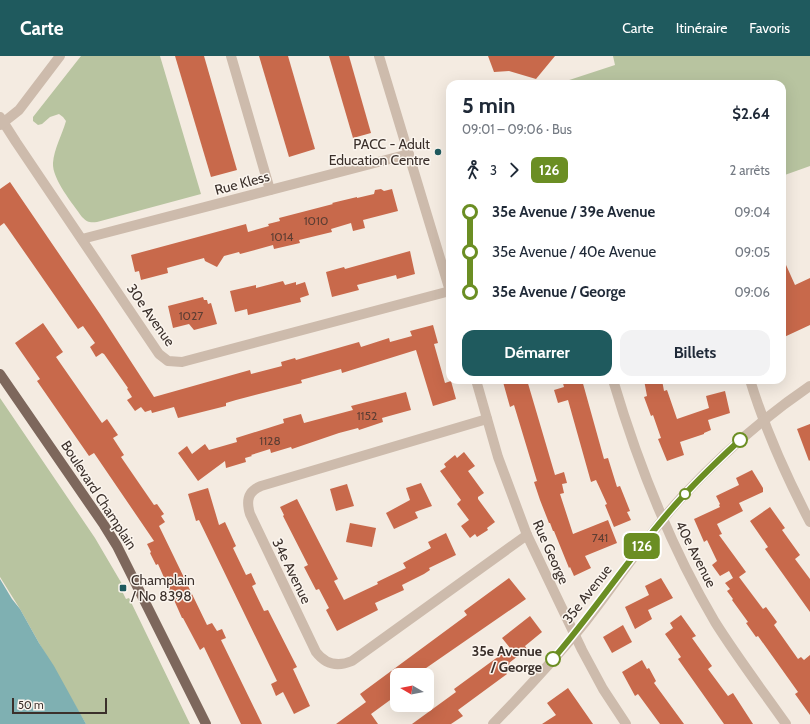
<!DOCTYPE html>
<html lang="fr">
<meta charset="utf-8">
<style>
body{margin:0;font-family:Cabin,sans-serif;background:#f2f2f3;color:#1f2937;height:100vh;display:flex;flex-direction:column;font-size:15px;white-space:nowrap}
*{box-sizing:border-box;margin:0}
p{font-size:13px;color:#747a83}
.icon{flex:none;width:22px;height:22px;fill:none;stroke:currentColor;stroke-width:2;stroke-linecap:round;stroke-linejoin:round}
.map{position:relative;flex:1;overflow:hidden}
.drawer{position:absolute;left:446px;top:24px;width:340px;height:304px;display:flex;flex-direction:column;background:#fff;border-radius:12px;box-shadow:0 4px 16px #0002}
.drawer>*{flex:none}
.badge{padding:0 8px;border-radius:6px;font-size:14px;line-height:26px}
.needle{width:26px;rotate:279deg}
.buttons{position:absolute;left:390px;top:612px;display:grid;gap:8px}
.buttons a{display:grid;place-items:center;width:44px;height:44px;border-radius:8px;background:#fff;box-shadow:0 4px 16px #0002;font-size:20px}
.scale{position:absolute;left:12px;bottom:10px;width:95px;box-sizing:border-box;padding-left:4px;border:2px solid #3b302b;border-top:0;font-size:11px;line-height:14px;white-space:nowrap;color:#3b302b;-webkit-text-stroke:3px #fbf5ee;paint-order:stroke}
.map>.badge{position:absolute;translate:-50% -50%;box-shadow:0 0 0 2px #fff}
.legs{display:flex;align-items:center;gap:6px;height:44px;padding:0 16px;font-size:13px}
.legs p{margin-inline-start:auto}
.summary{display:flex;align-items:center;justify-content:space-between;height:68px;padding:0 16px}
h1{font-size:22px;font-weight:800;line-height:30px}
.cta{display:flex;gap:8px;margin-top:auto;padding:8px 16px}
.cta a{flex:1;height:46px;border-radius:12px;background:#1f5a5e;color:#fff;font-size:16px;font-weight:800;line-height:46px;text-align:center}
.cta a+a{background:#f2f2f3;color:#1f2937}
ul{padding:0 16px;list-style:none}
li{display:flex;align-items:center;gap:14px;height:40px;font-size:15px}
li i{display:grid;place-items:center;width:6px;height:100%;margin:0 5px;background:currentColor}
li i::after{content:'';width:10px;height:10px;margin:-5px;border:3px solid;border-radius:50%;background:#fff}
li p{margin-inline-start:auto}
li:first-child i{background:linear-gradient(#0000 50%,currentColor 0)}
li:last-child i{background:linear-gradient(currentColor 50%,#0000 0)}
header{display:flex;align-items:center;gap:24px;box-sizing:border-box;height:56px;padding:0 20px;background:#1f5a5e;color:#fff}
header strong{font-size:19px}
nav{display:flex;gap:22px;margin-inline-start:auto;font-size:14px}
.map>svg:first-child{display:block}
</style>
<header>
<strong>Carte</strong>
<nav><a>Carte</a><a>Itinéraire</a><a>Favoris</a></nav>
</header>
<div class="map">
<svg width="810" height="668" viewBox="0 0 810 668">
<rect width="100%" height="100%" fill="#f4ebe1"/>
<g fill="#b8c4a0">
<path d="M81,0H160L201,138L97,166C90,167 87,166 82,161C73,148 52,123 53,107C54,93 62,79 66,65L63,61L59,58L50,61L42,68L38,69L33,65V61Z"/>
<path d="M613,0H810V110L782,120V28H557L615,9Z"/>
<path d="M0,342L95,482L122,528L119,529L126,543L129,542L190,668H86L39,587L20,553L0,521Z"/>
</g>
<path fill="#7fb0b2" d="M0,523L12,543L20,553L39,587L54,610L86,668H0Z"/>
<g fill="#c8694b">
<path d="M175,0H204L237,114L211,121Z"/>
<path d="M259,0H288L315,93L289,101Z"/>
<path d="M329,0H349L371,77L353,82Z"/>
<path d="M488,0H555L536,23L509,15L494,16Z"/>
<path d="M10,126L100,258L154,341L250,314L251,318L282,310L281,306L295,302L296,304L359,286L361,291L389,282L390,286L412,280L410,275L433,269L438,287L434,288L445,327L451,325L456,343L433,350L416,294L342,317L341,313L301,324L302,327L236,344L226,347V350L178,362L174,351L152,357L151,354L145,356L141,351L135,355L127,344L132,341L127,333L128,332L104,298L102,297L96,301L90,291L95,287L83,270L78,273L7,171L4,167L0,170V133Z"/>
<path d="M381,133L384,135L392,133L398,155L363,164L365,172L353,175L351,167L331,173L332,176L299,184L300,187L274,193L273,189L240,198L239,196L224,200L217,211L205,205L204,202L167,212L168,217L141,224L139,215L135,216L131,199L246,168L248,176L269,170L268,168L280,165L279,162L333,148L332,147L357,141V142L374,138L375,134Z"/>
<path d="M410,195L415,218L397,223L396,219L357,229L359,234L332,241L326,216L344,211L345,213Z"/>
<path d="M782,200L795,229L810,222V269L782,282Z"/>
<path d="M283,225L285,229L296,226V229L305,226L309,239L300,242L301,246L248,259L247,253L235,256L230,235L256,229V232Z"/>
<path d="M203,241L204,244H207L208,248L211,247L217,268L194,274L189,268L173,272L168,250Z"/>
<path d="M43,267L63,296L56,301L102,367L107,363L118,379L113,382L124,399L121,401L154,449L157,448L164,458L161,460L165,466L159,470L207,569L212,567L217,575L222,573L226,582L221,584L262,668H241L204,591L200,594L183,562H182L158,508L156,509L150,497L151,496L147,488L154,485L94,397L89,400L37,325L40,323L15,287Z"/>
<path d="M508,324H527L555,419L564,416L567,427L562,428L564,437L560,438L573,478L608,464L617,487L585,500L591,512L574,520L570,511L569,512L554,475H553L550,467H549L540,444L534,426L537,425L514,349L510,351L503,326Z"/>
<path d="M562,324H582L604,403L608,402L617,431L620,430L630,455L627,456L631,464L614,471L605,449L607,448L596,424L591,426L568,344L558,347L554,334L564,331Z"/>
<path d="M644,324H662L664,335L667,334L677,363L709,352L706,340L725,335L730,357L708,364L711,374L704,377V378L680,386L684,399L667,405L658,383L661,382L653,359L651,360L644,341L647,340Z"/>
<path d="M406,336L411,354L382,362L383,366L359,374L358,372L339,377L292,393L291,391L271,397L270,393L251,399L252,400L245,402L246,406L226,412L225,405L198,425L178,397L187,390L192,398L205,388L209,394L237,386L236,382L284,367L283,363L301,358L304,367L353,354L351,350Z"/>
<path d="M810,368V404L809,405L797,373Z"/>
<path d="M464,396L475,410L468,415L484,437L478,441V443L495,466L487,472L488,474L477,481L475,478L470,482L461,470L469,464L457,448L461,444L440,415L446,411L444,408L455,399L457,402Z"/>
<path d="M752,414L763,432V436L739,447L743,455L717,468L722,478L719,479L746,516L739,521L763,553L766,551L777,566L774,569L798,603L801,601L804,604L810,599V659L795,638L798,636L758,580L756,581L746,567L748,566L732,544L733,543L727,535L730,533L725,527L733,522L729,515L720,520L712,509L717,505L707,484L704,486L694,463L720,451L719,449L720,448L716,440L739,429L736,422Z"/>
<path d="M421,427L432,450L415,456L418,462L394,473L386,457L410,444L406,432Z"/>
<path d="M347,428L354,450L336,455L330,433Z"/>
<path d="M208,432L219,469L225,466L236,490L233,492L246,519L251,517L256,528L252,530L264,555L268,554L297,611L293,613L310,650L294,658L283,636L276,640L271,628L277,625L199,464L196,465L188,438Z"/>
<path d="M297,443L338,523L334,525L344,544L378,528L377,526L406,512L403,507L431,492L428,486L446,477L456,499L429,512L430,514L424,518L402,529L404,534L375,547L378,554L337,575L326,554L329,552L319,533L316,534L304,511L308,509L283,460L284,459L280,451Z"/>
<path d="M770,451L785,472L782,474L800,499L795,503L810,523V556L765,493L768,491L750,465Z"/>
<path d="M350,467L376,472L372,491L346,486Z"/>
<path d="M509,522L526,543L416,619H397V639L371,658L378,668H336L366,646L360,638L467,559L464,555Z"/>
<path d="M661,522L673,542L648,554L652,563L635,573L625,551L649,539L645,530Z"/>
<path d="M681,559L696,580L692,582L712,610L708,613L728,640L733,637L753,668H724L678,603L681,601L665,578L673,572L670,567Z"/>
<path d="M530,560L542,576L525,590L527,593L509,607L513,612L506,617L507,618L458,654L463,660L451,668H412L456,636L454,633L510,592L502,582Z"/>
<path d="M623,569L632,586L612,597L603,581Z"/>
<path d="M642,604L647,613L649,612L656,625L654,627L684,668H660L638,638L635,640L622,616Z"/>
<path d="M568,632L593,668H542L556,659L547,647Z"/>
</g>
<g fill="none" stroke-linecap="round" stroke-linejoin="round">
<g stroke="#cdbbac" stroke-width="10">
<path d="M231,0L270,134"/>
<path d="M379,0L450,235"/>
<path d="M0,61L16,86L159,298L168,305L182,306L450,235"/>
<path d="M0,69L19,54L60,0"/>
<path d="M82,183L409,98"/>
<path d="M476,324L498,401L527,479L582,594L603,633L626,668"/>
<path d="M613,324C638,408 670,490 715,566C737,601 762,634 786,668"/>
<path d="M750,324C765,373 786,420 810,466"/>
<path d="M487,363L261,430C248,435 246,445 250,458L316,596C326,609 338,611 352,605L527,479"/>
<path d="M493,668C525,635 557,601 586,565C618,524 647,479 682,441C721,399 763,362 810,330"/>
</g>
<path stroke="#7d675c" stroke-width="10" d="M0,318L104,469L117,490L206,668"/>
</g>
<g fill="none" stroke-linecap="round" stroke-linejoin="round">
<defs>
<path id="line-1" d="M553,603C592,558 625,508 664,462C687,434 713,409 740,384"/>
</defs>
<use href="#line-1" stroke="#fff" stroke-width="9"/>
<use href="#line-1" stroke="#6b8e23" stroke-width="6"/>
</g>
<g fill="#1f5a5e" stroke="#fbf5ee" stroke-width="1.5">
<circle cx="438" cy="96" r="4"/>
<rect x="119" y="528" width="8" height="8" rx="2"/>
</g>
<g fill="#fff" stroke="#6b8e23" stroke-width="2">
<circle cx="740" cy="384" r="7"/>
<circle cx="685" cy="438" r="5"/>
<circle cx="553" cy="603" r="7"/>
</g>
<g text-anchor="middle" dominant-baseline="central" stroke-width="3" stroke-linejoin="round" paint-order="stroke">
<g font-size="12" fill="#5e3e33">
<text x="316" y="164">1010</text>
<text x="282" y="180">1014</text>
<text x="191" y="259">1027</text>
<text x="367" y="359">1152</text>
<text x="270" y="384">1128</text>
<text x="600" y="481">741</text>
</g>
<g font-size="14" fill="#3b302b" stroke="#fbf5ee" text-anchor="end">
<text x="430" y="88">PACC - Adult<tspan x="430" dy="16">Education Centre</tspan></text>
<text x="131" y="524" text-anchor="start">Champlain<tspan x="131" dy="16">/ No 8398</tspan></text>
</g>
<g font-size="14" fill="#3b302b" stroke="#fbf5ee">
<text transform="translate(242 127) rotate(-15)">Rue Kless</text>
<text transform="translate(151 259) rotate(55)">30e Avenue</text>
<text transform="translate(99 439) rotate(57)">Boulevard Champlain</text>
<text transform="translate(551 496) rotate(66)">Rue George</text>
<text transform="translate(696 498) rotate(63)">40e Avenue</text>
<text transform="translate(292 515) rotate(64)">34e Avenue</text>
<text transform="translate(587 538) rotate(-52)">35e Avenue</text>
</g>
<g font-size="14" font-weight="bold" fill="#3b302b" stroke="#fbf5ee" text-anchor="end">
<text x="542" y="595">35e Avenue<tspan x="542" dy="16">/ George</tspan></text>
</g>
</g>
</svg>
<div class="buttons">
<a><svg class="needle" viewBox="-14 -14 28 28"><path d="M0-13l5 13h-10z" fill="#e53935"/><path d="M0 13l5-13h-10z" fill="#747a83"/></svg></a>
</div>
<div class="scale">50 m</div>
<b class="badge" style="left:642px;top:490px;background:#6b8e23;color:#fff">126</b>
<section class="drawer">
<div class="summary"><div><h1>5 min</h1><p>09:01 – 09:06 · Bus</p></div><b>$2.64</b></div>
<div class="legs"><svg class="icon" aria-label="walk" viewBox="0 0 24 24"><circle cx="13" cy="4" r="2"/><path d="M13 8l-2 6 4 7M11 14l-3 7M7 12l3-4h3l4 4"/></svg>3<svg class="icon" aria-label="forward" viewBox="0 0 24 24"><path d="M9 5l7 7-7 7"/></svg><b class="badge" style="background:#6b8e23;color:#fff">126</b><p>2 arrêts</p></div>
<ul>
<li><i style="color:#6b8e23"></i><b>35e Avenue / 39e Avenue</b><p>09:04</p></li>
<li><i style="color:#6b8e23"></i><span>35e Avenue / 40e Avenue</span><p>09:05</p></li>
<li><i style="color:#6b8e23"></i><b>35e Avenue / George</b><p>09:06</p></li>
</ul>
<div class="cta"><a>Démarrer</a><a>Billets</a></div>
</section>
</div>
